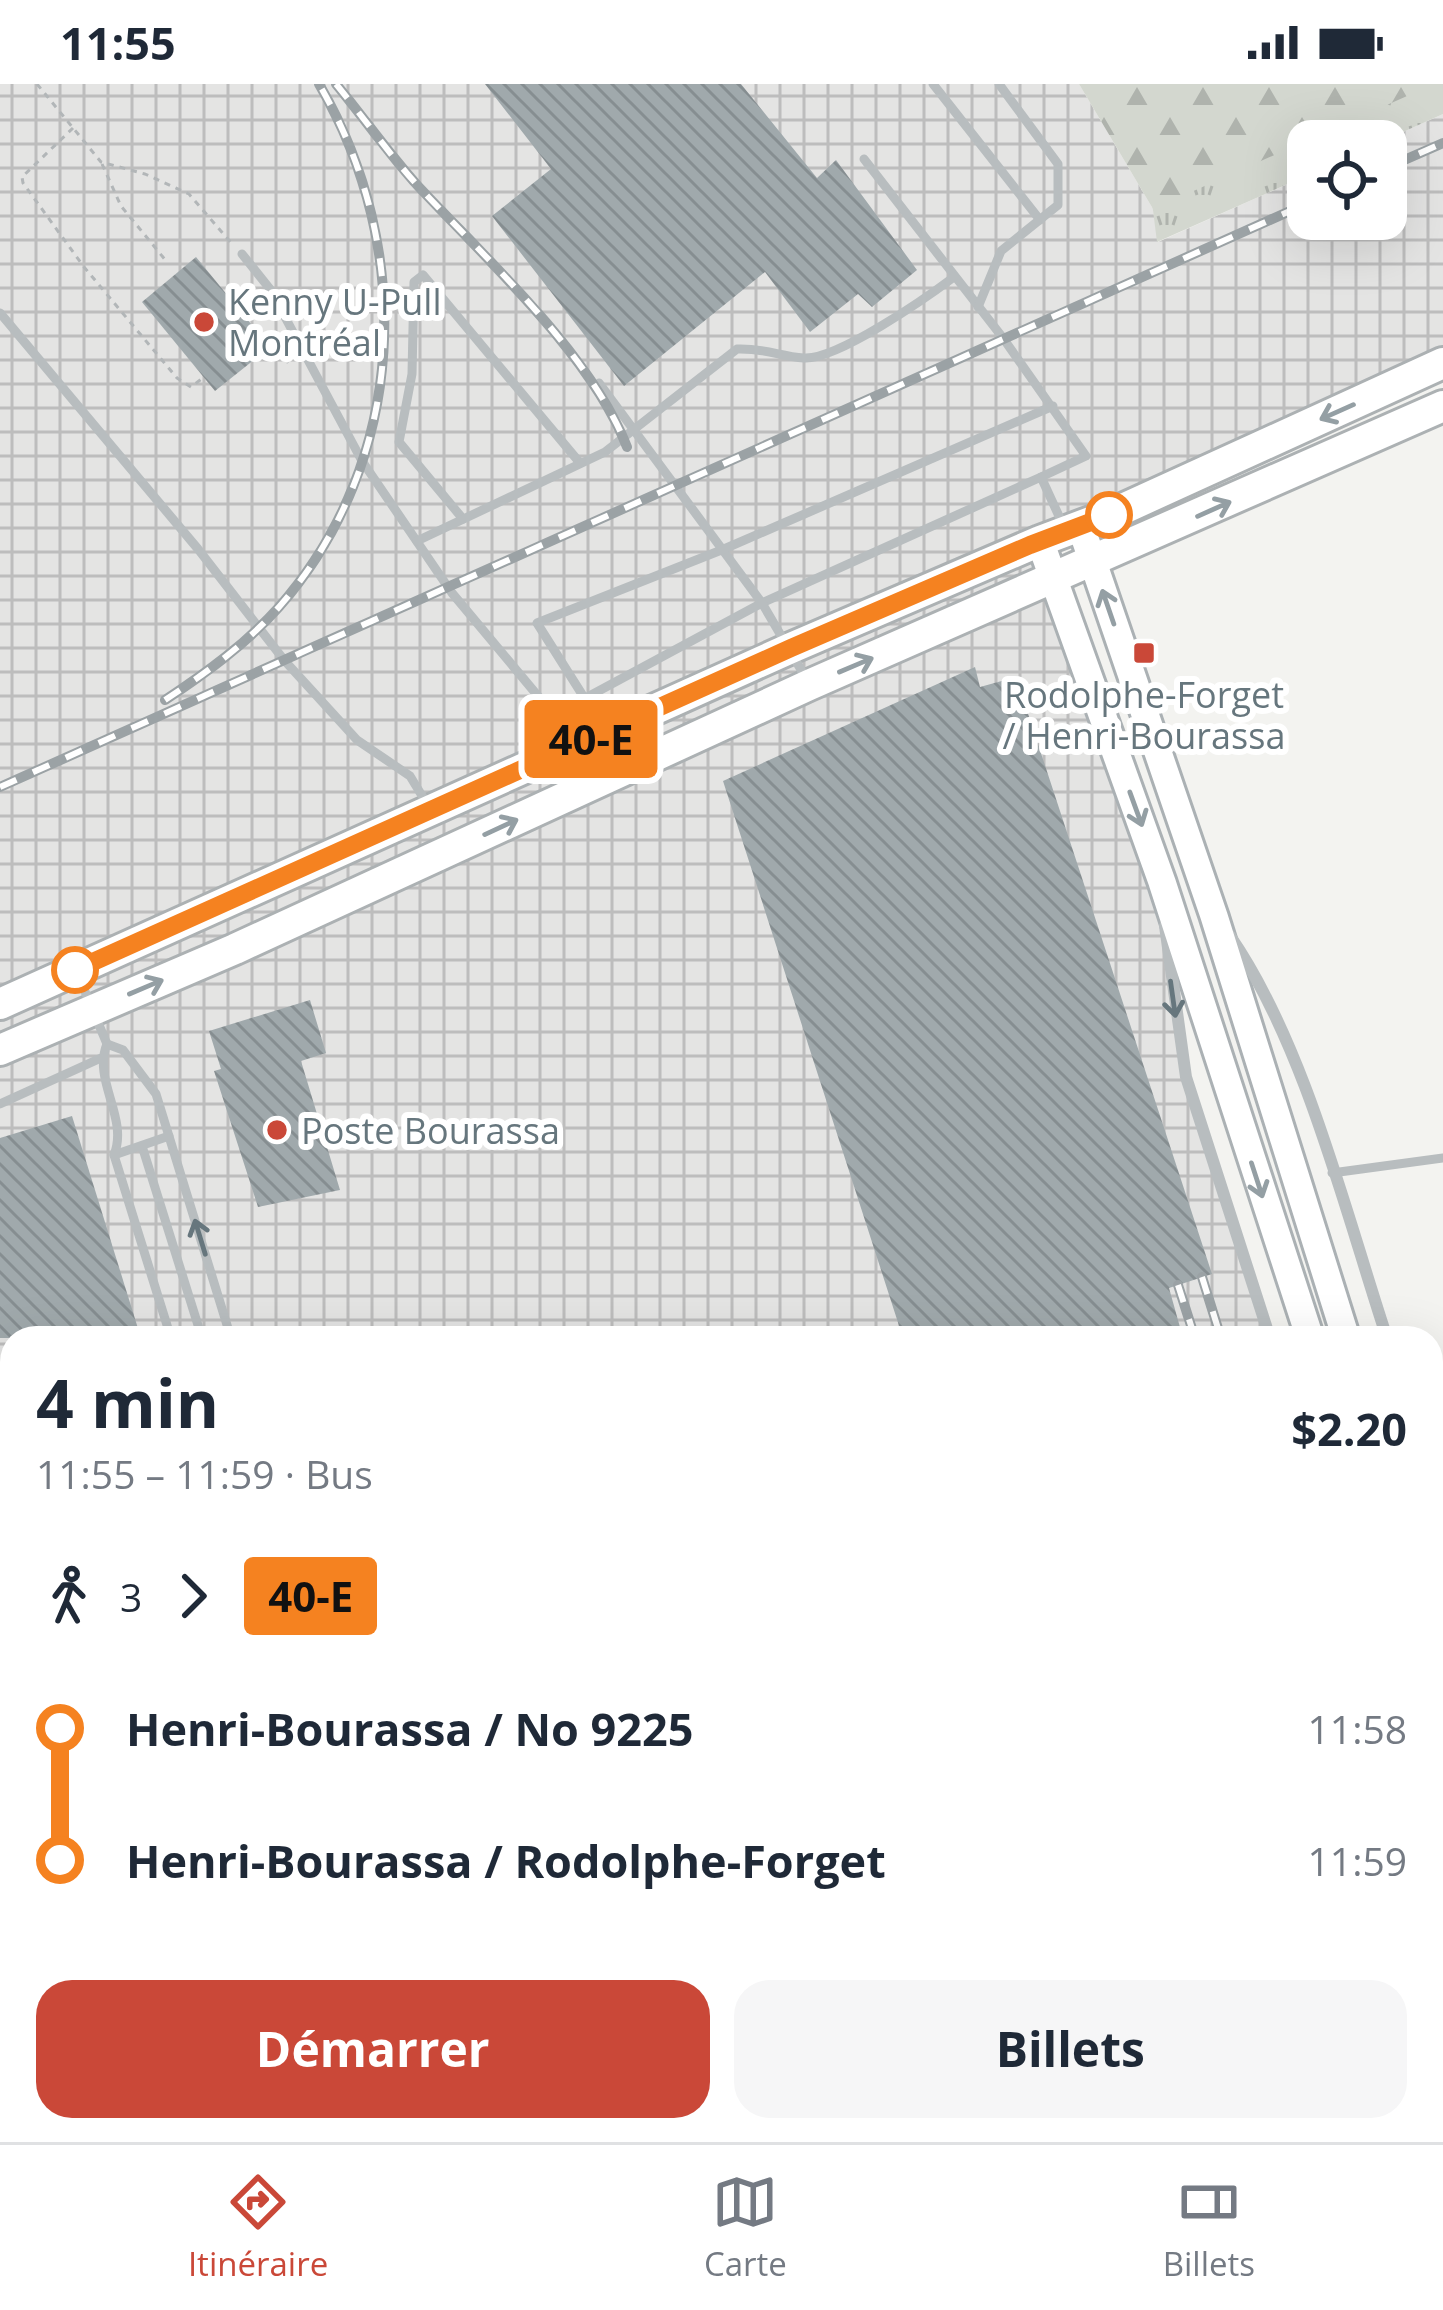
<!DOCTYPE html>
<html lang="fr">
<meta charset="utf-8">
<style>
body{margin:0;font-family:"Open Sans",sans-serif;background:#f6f6f7;color:#1f2937;height:100vh;display:flex;flex-direction:column;font-size:45px;white-space:nowrap}
*{box-sizing:border-box;margin:0}
p{font-size:39px;color:#747a83}
.icon{flex:none;width:66px;height:66px;fill:none;stroke:currentColor;stroke-width:2;stroke-linecap:round;stroke-linejoin:round}
.map{position:relative;flex:1;overflow:hidden}
.panel{position:absolute;left:0px;top:1242px;width:1443px;height:816px;display:flex;flex-direction:column;background:#fff;border-radius:36px 36px 0 0;box-shadow:0 12px 48px #0002}
.panel>*{flex:none}
.badge{padding:0 24px;border-radius:9px;font-size:42px;line-height:78px}
.controls{position:absolute;left:1287px;top:36px;display:grid;gap:24px}
.controls a{display:grid;place-items:center;width:120px;height:120px;border-radius:24px;background:#fff;box-shadow:0 12px 48px #0002;font-size:60px}
.map>.badge{position:absolute;translate:-50% -50%;box-shadow:0 0 0 6px #fff}
.legs{display:flex;align-items:center;gap:18px;height:132px;padding:0 36px;font-size:39px}
.legs p{margin-inline-start:auto}
.overview{display:flex;align-items:center;justify-content:space-between;height:204px;padding:0 36px}
h1{font-size:66px;font-weight:700;line-height:90px}
.primary-button{display:flex;gap:24px;margin-top:auto;padding:24px 36px}
.primary-button a{flex:1;height:138px;border-radius:36px;background:#ca4838;color:#fff;font-size:48px;font-weight:700;line-height:138px;text-align:center}
.primary-button a+a{background:#f6f6f7;color:#1f2937}
ul{padding:0 36px;list-style:none}
li{display:flex;align-items:center;gap:42px;height:132px;font-size:45px}
li i{display:grid;place-items:center;width:18px;height:100%;margin:0 15px;background:currentColor}
li i::after{content:'';width:30px;height:30px;margin:-15px;border:9px solid;border-radius:50%;background:#fff}
li p{margin-inline-start:auto}
li:first-child i{background:linear-gradient(#0000 50%,currentColor 0)}
li:last-child i{background:linear-gradient(currentColor 50%,#0000 0)}
.status{display:flex;justify-content:space-between;align-items:center;height:84px;padding:0 60px;background:#fff;direction:ltr}
.status svg{height:33px;fill:currentColor}
.menu{display:flex;justify-content:space-around;align-items:center;height:168px;border-top:3px solid #e0e1e3;background:#fff;font-size:33px;color:#747a83}
.menu a{display:grid;justify-items:center;gap:6px}
.menu .current{color:#ca4838}
.map>svg:first-child{display:block}
</style>
<div class="status"><b>11:55</b><svg viewBox="0 0 49 12"><path d="M0 12V9h3v3zM5 12V6h3v6zM10 12V3h3v9zM15 12V0h3v12zM26 1h20v11H26zM47 4h2v5h-2z"/></svg></div>
<div class="map">
<svg width="1443" height="2058" viewBox="0 0 1443 2058">
<defs>
<pattern id="industrial-grid" width="8" height="8" patternUnits="userSpaceOnUse" patternTransform="scale(3)"><rect width="8" height="8" fill="#e4e4e3"/><path d="M0 4h8M4 0v8" fill="none" stroke="#bdbdbd"/></pattern>
<pattern id="grass-tufts" width="24" height="20" patternUnits="userSpaceOnUse" patternTransform="scale(3)"><rect width="24" height="20" fill="#d3d7cf"/><path d="M3 7l-1-3M5 7V3M7 7l1-3M15 17l-1-3M17 17v-4M19 17l1-3" fill="none" stroke="#afb3ad"/></pattern>
<pattern id="forest-firs" width="22" height="20" patternUnits="userSpaceOnUse" patternTransform="scale(3)"><rect width="22" height="20" fill="#d3d7cf"/><path d="M5 1l3.5 6h-7zM16 11l3.5 6h-7z" fill="#afb3ad"/></pattern>
<pattern id="building-back-hatch" width="6" height="6" patternUnits="userSpaceOnUse" patternTransform="scale(3)"><rect width="6" height="6" fill="#a0a9ac"/><path d="M-1 5l2 2M0 0l6 6M5-1l2 2" fill="none" stroke="#868e91"/></pattern>
</defs>
<rect width="100%" height="100%" fill="#f3f3f0"/>
<path fill="url(#industrial-grid)" d="M0,0H1079L1153,125L1158,158L1308,91V135H1386L1383,57L1443,30V266L1040,457L1162,798L1180,964L1272,1254H12V2046H1431V1620L1443,1653V2058H0Z"/>
<path fill="url(#grass-tufts)" d="M1137,0H1443V30L1383,57H1308V91L1157,158Z"/>
<path fill="url(#forest-firs)" d="M1079,0H1434L1153,125Z"/>
<g fill="url(#building-back-hatch)">
<path d="M485,0H741L817,94L836,76L917,186L872,223L858,210L810,248L765,188L624,302L492,132L551,85Z"/>
<path d="M196,173L270,263L215,307L142,218Z"/>
<path d="M975,583L980,603L1016,593L1212,1190L1169,1204L1183,1254H903L723,697Z"/>
<path d="M310,916L326,969L301,977L340,1106L258,1123L214,987L221,985L209,947Z"/>
<path d="M72,1032L141,1254H0V1054Z"/>
</g>
<g fill="none" stroke-linecap="round" stroke-linejoin="round">
<defs>
<g id="secondary">
<path d="M1081,443L1214,832L1346,1254"/>
<path d="M1040,457L1162,798L1310,1254"/>
<path d="M1431,1516L1443,1554"/>
<path d="M1431,1622L1443,1659"/>
</g>
<g id="primary">
<path d="M0,920L791,564L1040,457L1112,430L1443,279"/>
<path d="M0,966L235,865L809,601L1443,322"/>
</g>
</defs>
<use href="#secondary" stroke="#abb1b4" stroke-width="33"/>
<use href="#primary" stroke="#acb1b3" stroke-width="36"/>
<g stroke="#b2b6b8" stroke-width="3" stroke-dasharray="6 6" stroke-linecap="butt">
<path d="M37,0L101,78L145,90L189,110L233,161"/>
<path d="M73,44L22,93L23,99L84,183L177,294L191,303L204,293"/>
<path d="M102,80L121,122L167,178"/>
<path d="M265,257L269,254L288,279"/>
</g>
<g stroke="#b8bdbf" stroke-width="9">
<path d="M933,0L1040,136"/>
<path d="M864,75L1003,254L1086,372L1041,393"/>
<path d="M242,170L270,205L362,377L452,509L578,660L595,694"/>
<path d="M978,223L1001,167L1058,121V80L999,0"/>
<path d="M0,229L198,465L284,576L357,656L410,692L427,720"/>
<path d="M599,299L762,519L1041,393L1064,443"/>
<path d="M463,435L399,358L412,290L414,198L423,191L580,379"/>
<path d="M417,457L605,368L737,265C765,264 779,272 804,274C837,276 926,214 954,193"/>
<path d="M585,615L537,539L724,465L1053,322"/>
<path d="M554,631L762,519L807,596"/>
<path d="M78,891L107,960"/>
<path d="M0,1020L101,974"/>
<path d="M142,1062L202,1254"/>
<path d="M114,1071L169,1052"/>
<path d="M1332,1089L1443,1074"/>
<path d="M171,1254L114,1071C129,1034 92,996 107,960L123,966L156,1010L231,1254"/>
<path d="M0,1680L12,1718"/>
</g>
<g stroke="#b8bdbf" stroke-width="12">
<path d="M1165,842L1186,993L1270,1254"/>
<path d="M1230,852C1305,961 1345,1127 1387,1254"/>
<path d="M1431,1940L1443,1936"/>
<path d="M1251,2046L1255,2058"/>
</g>
<use href="#secondary" stroke="#fff" stroke-width="27"/>
<use href="#primary" stroke="#fff" stroke-width="30"/>
<defs>
<g id="rail">
<path d="M336,0C364,34 389,70 418,102C486,175 591,270 627,363"/>
<path d="M1386,84L1443,59"/>
<path d="M165,616C206,589 246,560 279,523C408,376 415,165 319,0"/>
<path d="M0,703L1308,119"/>
<path d="M1202,1193L1221,1254"/>
<path d="M1178,1201L1195,1254"/>
<path d="M1431,1588L1443,1582"/>
<path d="M520,2058L542,2046"/>
<path d="M548,2058L570,2046"/>
<path d="M573,2058L596,2046"/>
</g>
</defs>
<use href="#rail" stroke="#9ba2a5" stroke-width="10"/>
<use href="#rail" stroke="#fff" stroke-width="6" stroke-dasharray="18" stroke-linecap="butt"/>
</g>
<defs><path id="oneway-shaft" d="M-6 0H5M1.5-3L5.5 0L1.5 3" fill="none" stroke-width="1.6" stroke-linecap="round" stroke-linejoin="round" transform="scale(3)"/></defs>
<g stroke="#949fa4">
<use href="#oneway-shaft" transform="translate(1337 328) rotate(156)"/>
<use href="#oneway-shaft" transform="translate(1214 425) rotate(-24)"/>
<use href="#oneway-shaft" transform="translate(1108 523) rotate(-109)"/>
<use href="#oneway-shaft" transform="translate(856 581) rotate(-23)"/>
<use href="#oneway-shaft" transform="translate(1136 725) rotate(70)"/>
<use href="#oneway-shaft" transform="translate(501 743) rotate(-25)"/>
<use href="#oneway-shaft" transform="translate(146 903) rotate(-23)"/>
<use href="#oneway-shaft" transform="translate(1257 1096) rotate(72)"/>
</g>
<g stroke="#66767d">
<use href="#oneway-shaft" transform="translate(1173 915) rotate(82)"/>
<use href="#oneway-shaft" transform="translate(200 1153) rotate(-107)"/>
</g>
<g fill="none" stroke-linecap="round" stroke-linejoin="round">
<defs>
<path id="line-1" d="M75,886L791,564L1030,461L1109,431"/>
</defs>
<use href="#line-1" stroke="#fff" stroke-width="27"/>
<use href="#line-1" stroke="#f58220" stroke-width="18"/>
</g>
<g fill="#ca4838" stroke="#fff" stroke-width="4.5">
<circle cx="204" cy="238" r="12"/>
<rect x="1132" y="557" width="24" height="24" rx="6"/>
<circle cx="277" cy="1046" r="12"/>
</g>
<g fill="#fff" stroke="#f58220" stroke-width="6">
<circle cx="1109" cy="431" r="21"/>
<circle cx="75" cy="886" r="21"/>
</g>
<g text-anchor="middle" dominant-baseline="central" stroke-width="12" stroke-linejoin="round" paint-order="stroke">
<g font-size="36" fill="#66767d" stroke="#fff" text-anchor="start">
<text x="228" y="217">Kenny U-Pull<tspan x="228" dy="41">Montréal</tspan></text>
<text x="1144" y="610" text-anchor="middle">Rodolphe-Forget<tspan x="1144" dy="41">/ Henri-Bourassa</tspan></text>
<text x="301" y="1046">Poste Bourassa</text>
</g>
</g>
</svg>
<div class="controls">
<a><svg class="icon" aria-label="locate" viewBox="0 0 24 24"><circle cx="12" cy="12" r="6"/><path d="M12 2v4M12 18v4M2 12h4M18 12h4"/></svg></a>
</div>
<b class="badge" style="left:591px;top:655px;background:#f58220;color:#111">40-E</b>
<section class="panel">
<div class="overview"><div><h1>4 min</h1><p>11:55 – 11:59 · Bus</p></div><b>$2.20</b></div>
<div class="legs"><svg class="icon" aria-label="walk" viewBox="0 0 24 24"><circle cx="13" cy="4" r="2"/><path d="M13 8l-2 6 4 7M11 14l-3 7M7 12l3-4h3l4 4"/></svg>3<svg class="icon" aria-label="forward" viewBox="0 0 24 24"><path d="M9 5l7 7-7 7"/></svg><b class="badge" style="background:#f58220;color:#111">40-E</b></div>
<ul>
<li><i style="color:#f58220"></i><b>Henri-Bourassa / No 9225</b><p>11:58</p></li>
<li><i style="color:#f58220"></i><b>Henri-Bourassa / Rodolphe-Forget</b><p>11:59</p></li>
</ul>
<div class="primary-button"><a>Démarrer</a><a>Billets</a></div>
</section>
</div>
<nav class="menu">
<a class="current"><svg class="icon" aria-label="directions" viewBox="0 0 24 24"><path d="M12 3l9 9-9 9-9-9zM9 14v-3h6M13 9l2 2-2 2"/></svg>Itinéraire</a>
<a><svg class="icon" aria-label="map" viewBox="0 0 24 24"><path d="M3 6l6-2 6 2 6-2v14l-6 2-6-2-6 2zM9 4v14M15 6v14"/></svg>Carte</a>
<a><svg class="icon" aria-label="tickets" viewBox="0 0 24 24"><path d="M3 7h18v10H3zM15 7v10"/></svg>Billets</a>
</nav>
